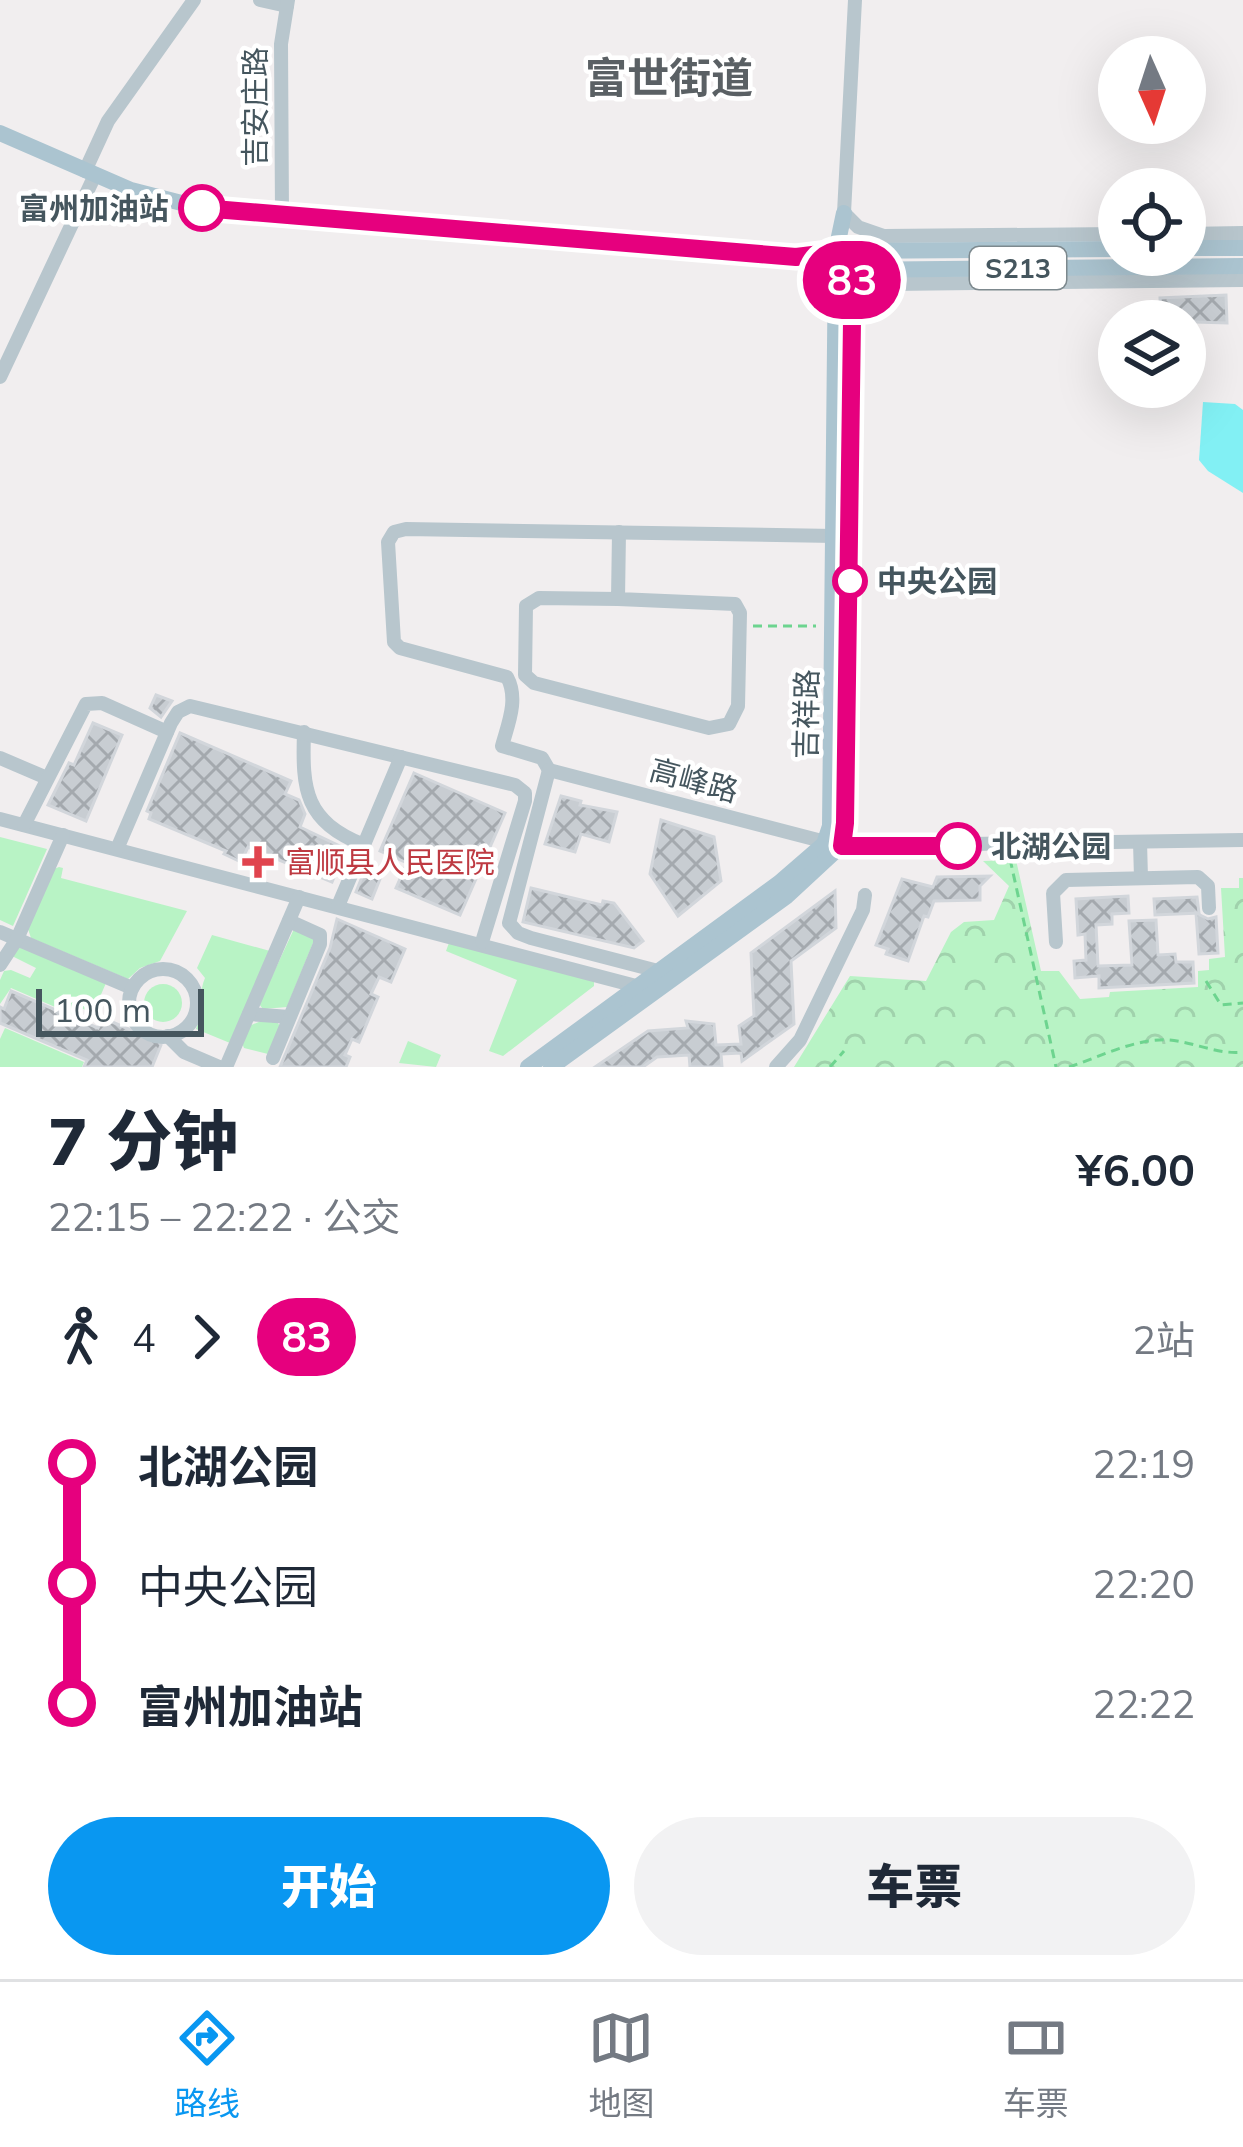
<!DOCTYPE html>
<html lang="zh">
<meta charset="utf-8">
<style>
body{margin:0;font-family:Mulish,"Noto Sans SC",sans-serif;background:#f2f2f3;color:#1f2937;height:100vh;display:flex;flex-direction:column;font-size:45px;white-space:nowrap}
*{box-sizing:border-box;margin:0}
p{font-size:39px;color:#747a83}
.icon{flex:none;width:66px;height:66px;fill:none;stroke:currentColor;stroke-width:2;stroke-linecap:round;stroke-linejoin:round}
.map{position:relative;height:1067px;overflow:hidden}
.drawer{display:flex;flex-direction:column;background:#fff;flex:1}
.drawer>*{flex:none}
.badge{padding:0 24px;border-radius:39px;font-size:42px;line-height:78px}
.needle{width:78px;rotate:177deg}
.tools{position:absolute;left:1098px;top:36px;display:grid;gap:24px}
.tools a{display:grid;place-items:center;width:108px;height:108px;border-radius:50%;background:#fff;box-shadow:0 12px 48px #0002;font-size:60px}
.scale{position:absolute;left:36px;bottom:30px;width:168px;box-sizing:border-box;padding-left:12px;border:6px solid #45565e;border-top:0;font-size:33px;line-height:42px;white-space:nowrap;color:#45565e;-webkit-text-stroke:9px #fff;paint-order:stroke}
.map>.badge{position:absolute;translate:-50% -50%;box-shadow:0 0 0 6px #fff}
.legs{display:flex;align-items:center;gap:18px;height:132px;padding:0 48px;font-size:39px}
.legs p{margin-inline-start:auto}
.headline{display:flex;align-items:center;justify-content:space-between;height:204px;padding:0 48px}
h1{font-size:66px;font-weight:800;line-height:90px}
.cta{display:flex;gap:24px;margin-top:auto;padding:24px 48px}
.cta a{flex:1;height:138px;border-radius:72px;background:#0997f1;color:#fff;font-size:48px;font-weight:800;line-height:138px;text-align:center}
.cta a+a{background:#f2f2f3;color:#1f2937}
ul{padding:0 48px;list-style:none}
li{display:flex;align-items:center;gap:42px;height:120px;font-size:45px}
li i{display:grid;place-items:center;width:18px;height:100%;margin:0 15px;background:currentColor}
li i::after{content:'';width:30px;height:30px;margin:-15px;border:9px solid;border-radius:50%;background:#fff}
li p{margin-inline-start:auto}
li:first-child i{background:linear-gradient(#0000 50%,currentColor 0)}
li:last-child i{background:linear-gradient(currentColor 50%,#0000 0)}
.tab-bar{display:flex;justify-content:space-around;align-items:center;height:168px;border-top:3px solid #e0e1e3;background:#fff;font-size:33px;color:#747a83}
.tab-bar a{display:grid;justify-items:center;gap:6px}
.tab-bar .current{color:#0997f1}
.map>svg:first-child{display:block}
</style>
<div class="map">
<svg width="1243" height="1067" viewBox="0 0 1243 1067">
<defs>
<pattern id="park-crowns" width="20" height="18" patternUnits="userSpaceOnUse" patternTransform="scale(3)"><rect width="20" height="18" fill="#b8f3c5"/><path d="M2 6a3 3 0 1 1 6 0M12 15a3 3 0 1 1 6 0" fill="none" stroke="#a0d2ac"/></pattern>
<pattern id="building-cross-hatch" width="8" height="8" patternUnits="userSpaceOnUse" patternTransform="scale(3)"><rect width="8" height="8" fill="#c8cdd2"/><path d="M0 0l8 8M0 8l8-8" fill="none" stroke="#a4a9ae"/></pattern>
</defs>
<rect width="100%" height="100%" fill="#f1eeef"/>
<g fill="#b8f3c5">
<path d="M0,837L47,849L13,926L0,920Z"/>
<path d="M59,867L63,868L61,878L187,911L160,961L140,968L128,979L31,938L28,929L54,869Z"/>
<path d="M294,929L315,938L287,1007L263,1009L259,1004Z"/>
<path d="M212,935L270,951L230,1043L196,1029C203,1010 198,994 205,978L197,968Z"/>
<path d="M450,940L594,981V986L503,1056L489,1051L517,980L446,951Z"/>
<path d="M22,946L106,983L93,1013L81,1008L76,1016L11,988L0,1004V980L4,971L11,970L30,978L36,968L12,956L15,949Z"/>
<circle cx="163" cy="1003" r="19"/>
<path d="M261,1021L277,1022L280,1026L268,1054L244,1048L242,1043L249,1026Z"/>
<path d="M5,1028L84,1062L82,1067H0V1039Z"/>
<path d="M408,1041L441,1055L436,1067L399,1063Z"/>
</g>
<path fill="url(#park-crowns)" d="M1016,860L1041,971H1059L1080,999L1109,997L1110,992L1198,987V971L1209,970V959L1225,957L1221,888H1239V878H1243V1067H794L850,976L926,981L951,932L964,922L994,920L1009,886L983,861Z"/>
<path fill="#82f0f4" d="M1203,402L1235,404L1243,410V493L1208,471L1199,460Z"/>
<g fill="url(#building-cross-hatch)" stroke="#d2d6db" stroke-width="3">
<path d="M1226,295L1227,323L1161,321L1160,298Z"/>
<path d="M156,695L172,701L161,717L150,708Z"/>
<path d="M93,723L122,735L86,821L48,805L69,763L74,765Z"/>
<path d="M180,733L291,781L285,794L299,800L305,814L300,827L346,849L332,882L248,847L241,862L224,854L226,851L149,819L151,813L147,811Z"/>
<path d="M414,773L505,813L460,915L396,888L407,863L380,851Z"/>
<path d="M561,796L581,801L580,805L617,812L609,842L581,834L575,852L545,844Z"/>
<path d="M661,820L714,837L721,881L678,916L650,874Z"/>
<path d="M364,872L380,879L372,899L356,892Z"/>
<path d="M990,876L980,886V900L934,901L928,917L924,916L908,961L886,954L888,949L876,945L902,879L933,887L937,877Z"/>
<path d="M531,888L602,905L603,901L614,903L643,941L634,948L523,922Z"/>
<path d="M835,891L836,928L791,961L794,1024L742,1061L741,1053L721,1054L722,1067H690L689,1055L657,1057L643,1067H595L648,1031L688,1028L686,1021L714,1024L716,1045L741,1044L739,1026L754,1016L751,953Z"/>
<path d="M1128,896L1129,913L1112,914V924L1096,925L1098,966L1132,965L1129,921L1156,920L1158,955L1175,954L1176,962H1193L1194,983L1099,988V976L1075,978L1074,961L1086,960L1085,934L1078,935L1076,899Z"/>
<path d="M1197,897L1199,913L1155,915L1154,899Z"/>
<path d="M1196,913L1208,919L1216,917L1218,953L1199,954Z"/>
<path d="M337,919L405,949L391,982L379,977L371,994L378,997L359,1042L352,1039L345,1055L350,1057L346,1067H280L330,948Z"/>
<path d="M11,991L98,1028L103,1018L159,1042L161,1045L152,1067H84L87,1060L0,1023V1007L4,1009Z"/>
</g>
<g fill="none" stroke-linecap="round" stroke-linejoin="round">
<g stroke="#6dd48f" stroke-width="3" stroke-dasharray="9 6" stroke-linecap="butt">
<path d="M753,626H816"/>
<path d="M1010,859L1056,1067"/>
<path d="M1206,981L1221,1005L1243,1003"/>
<path d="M830,1067L844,1051"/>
<path d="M1069,1067C1100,1057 1135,1038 1169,1040C1194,1042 1218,1055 1243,1052"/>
</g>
<g stroke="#b8c6cd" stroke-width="14">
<path d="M260,0L287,6"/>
<path d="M855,0L844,213L858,227L884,236L1119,234"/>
<path d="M85,171L108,121L194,0"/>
<path d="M282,214L281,44L288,0"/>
<path d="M1185,234L1243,233"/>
<path d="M852,314L864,297L891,284L1243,280"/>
<path d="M0,377L95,175"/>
<path d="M618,599L735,604L740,613L738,706L729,724L709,728L534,683L525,675L526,606L539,598L618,599L619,532"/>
<path d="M304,732C302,791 305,821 364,845"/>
<path d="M0,758L47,778"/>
<path d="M549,770L542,758L502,746C508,724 519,699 507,677L400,648L394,642L388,542L394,532L406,529L835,536"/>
<path d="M549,770L841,846L1243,840"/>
<path d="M549,770L509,923L518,933L531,938L658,971"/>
<path d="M0,819L636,986"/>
<path d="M24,825L86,704L102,703L167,732"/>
<path d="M1140,842L1141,878"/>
<path d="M117,849L171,723L178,712L190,706L515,785L525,793V801L482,942"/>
<path d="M338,906L401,757"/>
<path d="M0,932L132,988"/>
<path d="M1056,942L1053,893L1066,880L1198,877L1208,886L1209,908"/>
<path d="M0,965L17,939L63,835"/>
<circle cx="163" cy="1003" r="34"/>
<path d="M249,1014L289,1017"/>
<path d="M168,1036L184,1052L219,1067"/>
<path d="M273,1058L320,944V935L289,921"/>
<path d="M226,1067L299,897"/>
<path d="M776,1067L800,1040L863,910L865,895"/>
</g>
<g stroke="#abc4d0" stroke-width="16">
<path d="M0,133L131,190L201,208L796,257L836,251L1119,249"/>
<path d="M1185,248H1243"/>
<path d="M843,270L1243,266"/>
<path d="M528,1067L779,883L824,844L830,826L836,251L844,213"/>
<path d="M551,1067L787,896L841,846L845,823L851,244"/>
</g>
</g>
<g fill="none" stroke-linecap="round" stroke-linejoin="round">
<defs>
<path id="line-1" d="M202,208L796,257L853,250L845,823L842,846H958"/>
</defs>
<use href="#line-1" stroke="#fff" stroke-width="27"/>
<use href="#line-1" stroke="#e6007e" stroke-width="18"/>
</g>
<g fill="#fff" stroke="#e6007e" stroke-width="6">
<circle cx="202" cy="208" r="21"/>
<circle cx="850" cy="581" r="15"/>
<circle cx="958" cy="846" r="21"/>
</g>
<path fill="#e0444e" stroke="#fff" stroke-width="4.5" d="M252 844h12v12h12v12h-12v12h-12v-12h-12v-12h12z"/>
<g text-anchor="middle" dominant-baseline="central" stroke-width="9" stroke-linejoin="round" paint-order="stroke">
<rect fill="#fff" stroke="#7d898e" stroke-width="3" x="970" y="247" width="96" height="42" rx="9"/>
<g font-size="27" font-weight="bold" fill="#45565e">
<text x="1018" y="268">S213</text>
</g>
<g font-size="30" fill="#45565e" stroke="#fff">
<text transform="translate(255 107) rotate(-90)">吉安庄路</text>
<text transform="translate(806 714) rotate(-89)">吉祥路</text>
<text transform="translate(694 780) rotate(15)">高峰路</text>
</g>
<g font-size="30" font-weight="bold" fill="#45565e" stroke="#fff" text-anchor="start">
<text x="169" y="208" text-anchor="end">富州加油站</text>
<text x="877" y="581">中央公园</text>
<text x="991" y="846">北湖公园</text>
</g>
<g font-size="30" fill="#be3a42" stroke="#fff" text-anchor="start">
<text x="285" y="862">富顺县人民医院</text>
</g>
<g font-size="42" font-weight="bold" fill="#5a6064" stroke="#fff">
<text x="669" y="77">富世街道</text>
</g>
</g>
</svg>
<div class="tools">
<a><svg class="needle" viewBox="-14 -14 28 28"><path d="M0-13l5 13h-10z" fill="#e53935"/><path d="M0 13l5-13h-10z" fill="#747a83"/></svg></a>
<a><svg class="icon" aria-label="locate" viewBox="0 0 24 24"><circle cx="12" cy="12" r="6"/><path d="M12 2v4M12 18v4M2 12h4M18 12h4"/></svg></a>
<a><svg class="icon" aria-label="layers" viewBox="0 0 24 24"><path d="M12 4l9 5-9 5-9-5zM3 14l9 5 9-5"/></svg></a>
</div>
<div class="scale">100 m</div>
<b class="badge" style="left:852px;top:280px;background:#e6007e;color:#fff">83</b>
</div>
<section class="drawer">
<div class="headline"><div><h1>7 分钟</h1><p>22:15 – 22:22 · 公交</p></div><b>¥6.00</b></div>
<div class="legs"><svg class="icon" aria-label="walk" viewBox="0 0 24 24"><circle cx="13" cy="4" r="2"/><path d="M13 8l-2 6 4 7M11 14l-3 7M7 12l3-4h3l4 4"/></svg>4<svg class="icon" aria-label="forward" viewBox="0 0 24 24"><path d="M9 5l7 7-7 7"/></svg><b class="badge" style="background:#e6007e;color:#fff">83</b><p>2站</p></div>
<ul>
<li><i style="color:#e6007e"></i><b>北湖公园</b><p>22:19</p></li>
<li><i style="color:#e6007e"></i><span>中央公园</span><p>22:20</p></li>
<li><i style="color:#e6007e"></i><b>富州加油站</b><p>22:22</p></li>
</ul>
<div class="cta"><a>开始</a><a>车票</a></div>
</section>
<nav class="tab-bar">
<a class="current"><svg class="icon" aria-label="directions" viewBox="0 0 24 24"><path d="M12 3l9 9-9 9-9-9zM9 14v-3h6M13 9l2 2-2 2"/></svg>路线</a>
<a><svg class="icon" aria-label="map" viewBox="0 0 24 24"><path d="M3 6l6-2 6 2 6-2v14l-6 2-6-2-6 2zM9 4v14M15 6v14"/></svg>地图</a>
<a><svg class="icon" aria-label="tickets" viewBox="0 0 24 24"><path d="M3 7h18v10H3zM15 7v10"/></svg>车票</a>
</nav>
